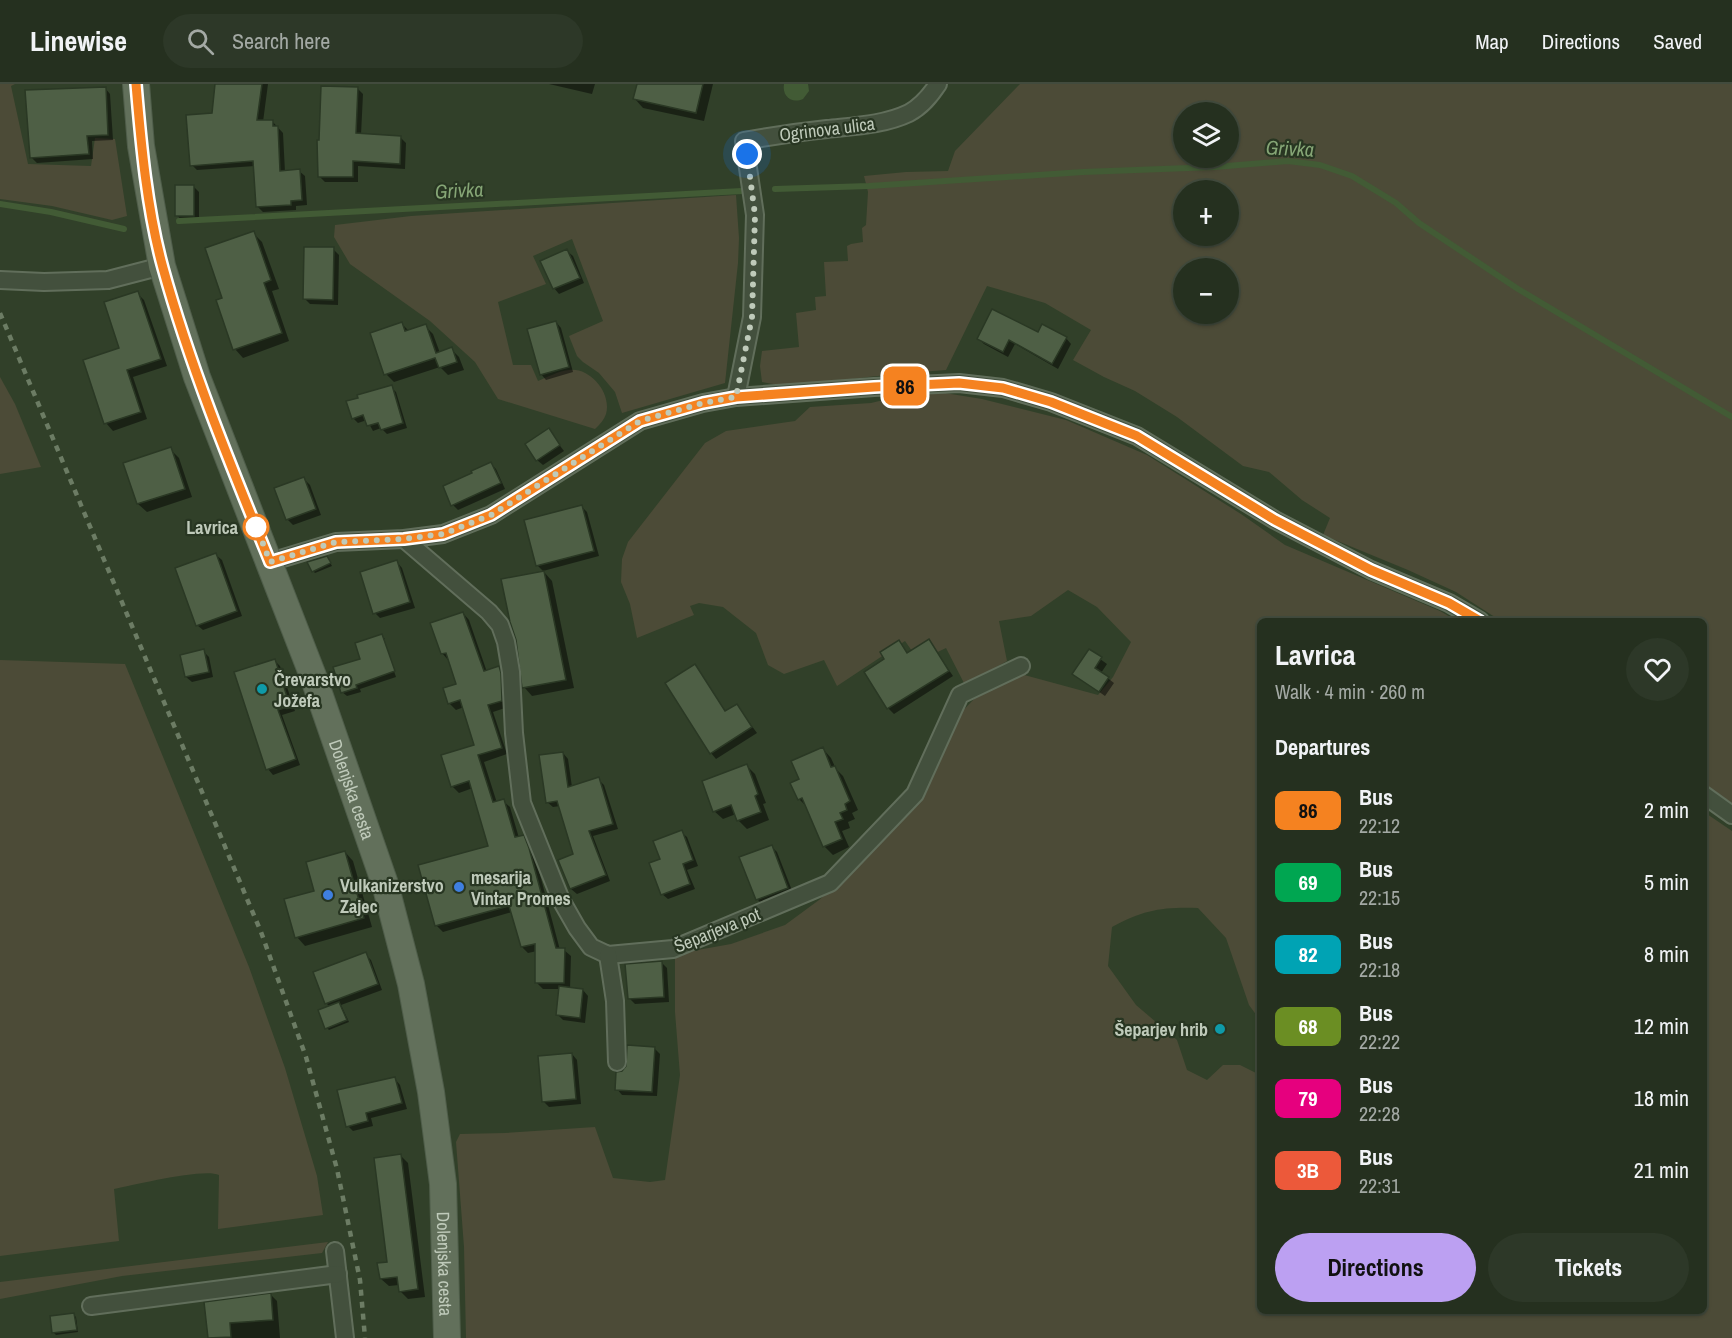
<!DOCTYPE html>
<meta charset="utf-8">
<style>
body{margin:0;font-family:"Archivo Narrow",sans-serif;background:#2d3828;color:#f1f3f6;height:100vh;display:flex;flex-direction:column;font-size:22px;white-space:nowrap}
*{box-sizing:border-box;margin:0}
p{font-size:20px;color:#a3a9a4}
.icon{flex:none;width:33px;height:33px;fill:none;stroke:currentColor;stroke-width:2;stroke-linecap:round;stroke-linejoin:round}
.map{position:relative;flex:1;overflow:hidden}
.side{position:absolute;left:1257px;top:534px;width:450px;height:696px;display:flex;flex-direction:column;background:#25301f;border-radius:9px;box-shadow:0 2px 4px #0004,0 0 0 2px #424b3d}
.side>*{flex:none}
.badge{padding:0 12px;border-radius:9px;font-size:21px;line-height:39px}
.controls{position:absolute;left:1173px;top:18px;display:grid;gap:12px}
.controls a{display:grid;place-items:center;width:66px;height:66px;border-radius:50%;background:#25301f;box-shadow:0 2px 4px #0004,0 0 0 2px #424b3d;font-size:30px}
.you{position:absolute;width:30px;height:30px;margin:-15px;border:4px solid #fff;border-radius:50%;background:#1a73e8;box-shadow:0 0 0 9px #1a73e833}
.map>.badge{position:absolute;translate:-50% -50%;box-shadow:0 0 0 3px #fff}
h2{padding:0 18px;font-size:22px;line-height:54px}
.round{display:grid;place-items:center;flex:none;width:63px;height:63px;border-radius:32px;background:#2d3828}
.overview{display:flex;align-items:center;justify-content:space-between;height:102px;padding:0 18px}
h1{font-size:28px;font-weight:700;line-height:45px}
.button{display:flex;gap:12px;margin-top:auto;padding:12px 18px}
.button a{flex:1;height:69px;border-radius:36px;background:#bca0f2;color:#111;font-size:24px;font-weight:700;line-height:69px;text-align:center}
.button a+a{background:#2d3828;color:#f1f3f6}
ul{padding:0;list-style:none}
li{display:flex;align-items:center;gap:18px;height:72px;padding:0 18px}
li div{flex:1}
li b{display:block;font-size:22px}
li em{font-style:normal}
li .badge{min-width:66px;font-weight:700;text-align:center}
header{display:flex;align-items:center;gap:36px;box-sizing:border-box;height:84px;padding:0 30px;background:#25301f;border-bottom:2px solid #424b3d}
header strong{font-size:28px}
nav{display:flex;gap:33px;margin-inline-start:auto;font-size:21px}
.search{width:420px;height:54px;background:#2d3828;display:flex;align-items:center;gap:15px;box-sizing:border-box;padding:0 21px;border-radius:33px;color:#a3a9a4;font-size:22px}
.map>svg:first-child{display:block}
</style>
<header>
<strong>Linewise</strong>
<div class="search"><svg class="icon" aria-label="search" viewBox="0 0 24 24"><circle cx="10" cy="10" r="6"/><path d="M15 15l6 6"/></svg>Search here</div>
<nav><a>Map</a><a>Directions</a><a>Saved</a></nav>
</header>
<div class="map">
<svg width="1732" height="1254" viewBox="0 0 1732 1254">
<rect width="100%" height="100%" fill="#314029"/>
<g fill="#4c4b37" fill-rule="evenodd">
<path d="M0,0H15L11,2L28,80L91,82L95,54L115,55L127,132L112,136L52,122L0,115Z"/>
<path d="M1020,0H1732V719L1704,700V537H1501L1456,508L1408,486L1323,451L1330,434L1302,416L1269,388L1243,382L1177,333L1135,307L1104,293L1073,276L1091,246L1045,219L987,202L946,286C920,288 894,290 868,293C832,297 797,306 762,298L760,282L762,267L799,263L796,229L816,226L815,213L826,212L824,178L848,177L847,162L851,160L863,158L862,144L866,141L868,108L864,92L906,88L948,87L955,67ZM1184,28H1228V74H1184ZM1184,106H1228V152H1184ZM1184,184H1228V230H1184Z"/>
<path d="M736,111L739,154L738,179L725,299L622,329L615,308L599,289L583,278L577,272L569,252L603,237L572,155L533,172L546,200L498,218L513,281H531L538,297C547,293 559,287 569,286C590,283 612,309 606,330C604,336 600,340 595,345L498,315L475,278L430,237L350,180L334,153L335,141L411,132Z"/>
<path d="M0,293L15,320L41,383L0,390Z"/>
<path d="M945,309L982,315L1066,336L1147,371L1241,430L1285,461L1440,527L1457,537H1260V936L1249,921L1226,854L1198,824C1161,823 1144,826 1112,843L1108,882L1136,921L1177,956L1187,986L1207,996L1223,981H1240L1260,991V1227H1704V728L1732,747V1254H466L464,1163L456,1058L460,1050L505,1049L595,1043L613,1094L650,1098L665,1096L680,991L675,928V870L731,860L785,841L819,816L864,775L952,638L975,614L1017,589L1098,611L1113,593L1131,558L1097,523L1068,506L1031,532L999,537L1007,577L965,601L946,564L919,577L905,557L837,602L824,576L784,590L768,581L756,549L723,523L699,519L690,522L694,531L637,554L630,520L621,498L622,475L628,458L705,359L726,347L795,337L810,323L871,319L896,313Z"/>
<path d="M0,576L125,580L249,883L285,984L317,1092L323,1131L218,1145L219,1091C203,1084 135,1101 114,1105L119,1157L0,1172Z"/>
<path d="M328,1158L322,1169L122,1192L0,1215V1198Z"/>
</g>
<path fill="#425b35" d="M784,0H808L809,7L803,15C791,20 782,12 784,0Z"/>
<g fill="#0007">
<path d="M216,0H268L263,38L272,37L283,49L285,88L299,87L305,92L307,121L296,122V126L263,128L257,122L255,82L197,86L192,81L214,30Z"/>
<path d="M549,0H595L592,10Z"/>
<path d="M638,0H713L704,37L643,24L635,15Z"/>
<path d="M105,4L110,10L113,56L92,57L93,75L37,79L32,74Z"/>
<path d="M358,5L363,10L361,51L401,54L406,59L405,85L358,82V98H325L319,92Z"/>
<path d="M194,103L199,108V136L182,137L177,131Z"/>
<path d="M253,149L262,158L279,205L272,207L289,257L243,274L235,265L224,215Z"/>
<path d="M333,165L339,171L338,221L310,220L305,215Z"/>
<path d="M567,167L573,172L584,199L559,210L554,204Z"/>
<path d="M137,209L144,216L167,282L133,293L147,335L113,347L106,339L85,277L121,265Z"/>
<path d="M556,238L561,244L573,288L546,296L541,290Z"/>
<path d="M402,240L409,247L425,242L433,250L440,269L451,265L459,273L464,286L448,291L440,283L394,298L386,290Z"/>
<path d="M1039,250L1066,254L1071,260L1058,285L1015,260L1008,273L984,260L979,255Z"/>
<path d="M391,303L396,308L407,344L387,350L381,344L373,347L367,336L358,339L353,334Z"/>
<path d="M548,346L564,367L543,381L537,376Z"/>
<path d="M170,365L179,374L192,413L147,428L138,420L125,380Z"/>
<path d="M491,380L496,385L505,405L458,426L453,421L474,390Z"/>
<path d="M304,395L310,401L321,431L293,441L287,435Z"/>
<path d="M581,422L587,428L599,472L543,487L537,481Z"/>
<path d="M216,471L222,476L242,532L203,546L197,541Z"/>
<path d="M327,473L332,482L315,489L313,487Z"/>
<path d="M397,478L402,484L415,524L380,534L375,529Z"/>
<path d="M544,488L552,497L574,604L532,612L524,603Z"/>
<path d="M463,529L469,536L487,588L499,584L505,590L508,623L493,628L507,670L484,678L497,719L503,717L510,723L519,754L523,753L530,759L535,772L560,866H564L571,872L570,905L583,906L588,912L585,939L563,936L558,931L560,905H543L536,898L537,867L528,869L522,863L512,828L443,848L436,841L490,763L473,704L459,709L452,702L476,662L464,623L456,626L449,619L457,601L448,576L442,569Z"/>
<path d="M382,552L385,555H383L396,593L360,605L361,608L347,612L342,608L362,576Z"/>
<path d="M929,557L953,592L894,630L888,624L886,576L899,558L908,570Z"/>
<path d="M203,567L209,573L213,593L192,598L186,593Z"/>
<path d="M1089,567L1107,580L1101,589L1114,599L1105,612L1074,590Z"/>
<path d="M275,577L280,582L295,627L282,631L300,681L273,691L268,685Z"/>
<path d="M695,582L726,628L737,622L757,649L716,675L711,669Z"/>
<path d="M823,665L831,674L836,685L843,692L858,726L852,729L855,735L848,738L850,744L842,747L849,763L833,771L824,762L808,724L799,715L801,696Z"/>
<path d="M563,669L568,675L572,703L598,695L604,701L618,745L593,752L610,797L577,810L571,805L560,777L575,771L560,722L553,723L547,718Z"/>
<path d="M746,681L755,690L766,719L763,720L769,736L747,745L738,736L736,730L723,735L714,727Z"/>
<path d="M681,748L687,753L698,782L687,786L695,805L668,815L662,810V776Z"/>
<path d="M772,763L777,768L793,809L763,821L757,815Z"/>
<path d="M345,768L353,777L372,843L305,862L297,853L316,808Z"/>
<path d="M365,870L371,876L382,906L341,921L349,938L329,946L327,944L330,923L326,919Z"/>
<path d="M661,878L667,884L669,918L635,920L629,914Z"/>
<path d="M654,964L660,970L657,1012L622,1011L617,1005L623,989Z"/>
<path d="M572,970L577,976L581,1020L549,1023L543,1017Z"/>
<path d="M395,995L400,1001L407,1025L371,1034L373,1042L353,1047L348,1042Z"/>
<path d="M400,1071L408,1079L425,1213L408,1215L400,1207L399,1201L389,1202L381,1195L389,1179Z"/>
<path d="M271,1211L277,1217L280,1254H210L206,1219Z"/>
<path d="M74,1231L76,1233L78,1248L56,1251L54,1249Z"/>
</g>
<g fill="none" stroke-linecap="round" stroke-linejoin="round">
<g stroke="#425b35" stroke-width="6">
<path d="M775,105L869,102L1083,88L1215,83L1288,77L1320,81L1352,92L1396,119L1419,139L1518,205L1732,333"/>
<path d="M0,120L51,128L124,145"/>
<path d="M179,137L742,107"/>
</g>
</g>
<g fill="#4e5f45" stroke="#2a3824" stroke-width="1.5">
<path d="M215,0H262L257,36H273V42H278L280,87L300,85L302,116L291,117V121L256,123L253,77L190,82L186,31L212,29Z"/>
<path d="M637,0H703L696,29L633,15Z"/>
<path d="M321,2L358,3L356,49L401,52L400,80L353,77V93H318L317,56H319Z"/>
<path d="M106,3L108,51L87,52L89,70L30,74L25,6Z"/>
<rect x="175" y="101" width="19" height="31"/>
<path d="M254,147L271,196L264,199L282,249L233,266L216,216L222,214L205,164Z"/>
<path d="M304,163H334L333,216L303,215Z"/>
<path d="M567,165L580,194L553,205L540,177Z"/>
<path d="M138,207L161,275L127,286L141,328L104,340L83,276L119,264L104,218Z"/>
<path d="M992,225L1038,248L1042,240L1067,253L1052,280L1009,256L1003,268L977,255Z"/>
<path d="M556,237L569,283L540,291L527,245Z"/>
<path d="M402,238L405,247L426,240L436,269L452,263L457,278L439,284L435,274L384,291L370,249Z"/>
<path d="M392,301L403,339L381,346L378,339L367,342L363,331L352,335L346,317L358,314L357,311Z"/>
<path d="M549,344L560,361L536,377L525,360Z"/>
<path d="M171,363L185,405L137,420L123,379Z"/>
<path d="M491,378L501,399L451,422L443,402L472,389L471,387Z"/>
<path d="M304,393L316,425L286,436L274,404Z"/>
<path d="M582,421L594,467L536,482L524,436Z"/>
<path d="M216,469L237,527L196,542L175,484Z"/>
<path d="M327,472L331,479L312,488L307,478Z"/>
<path d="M397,476L410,518L373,530L360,488Z"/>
<path d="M544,487L566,596L522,604L516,556L510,538L501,495Z"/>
<path d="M463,528L484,587L499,582L501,589L502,617L488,621L502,664L478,671L493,718L504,715L515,753L524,751L529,764L556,864H565L564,899H535V860L521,863L509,822L435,842L418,781L488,762L469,697L451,703L441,671L474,661L460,616L448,620L443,604L456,600L446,569L441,570L430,539Z"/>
<path d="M382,550L395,587L356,601L357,604L341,609L333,583L360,575L355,559Z"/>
<path d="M929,555L949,587L887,625L864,588L884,575L880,568L899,556L907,569Z"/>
<path d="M204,565L209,588L185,593L180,571Z"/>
<path d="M1089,565L1102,573L1095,584L1109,593L1099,608L1072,590Z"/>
<path d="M275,575L290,622L278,626L296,675L266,686L234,588Z"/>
<path d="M695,580L725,627L737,620L752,643L710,670L665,599Z"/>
<path d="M823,663L831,683L835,682L850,717L845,720L847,726L840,729L843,735L835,738L842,755L823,763L802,714L798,716L790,699L799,695L791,677Z"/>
<path d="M563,668L568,703L599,693L613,740L589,747L606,791L570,805L558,776L573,770L557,717L546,719L539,671Z"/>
<path d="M747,680L758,710L755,712L761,728L737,737L731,721L713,728L702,697Z"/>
<path d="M682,746L693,776L683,780L690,800L661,811L649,779L660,775L653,757Z"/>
<path d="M772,761L788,804L756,816L739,773Z"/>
<path d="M345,767L364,834L295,854L284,815L314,807L306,778Z"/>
<path d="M366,868L378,900L325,920L313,888Z"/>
<path d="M662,877L664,913L628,915L625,880Z"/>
<path d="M559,902L583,905L580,934L556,931Z"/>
<path d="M339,918L347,936L325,945L318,926Z"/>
<path d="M627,961L655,963L652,1008L615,1006L616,988L622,987L626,982Z"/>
<path d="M572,969L576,1015L542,1018L538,972Z"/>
<path d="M395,993L402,1019L366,1029L368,1037L346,1043L337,1006Z"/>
<path d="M401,1070L418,1205L399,1208L397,1193L380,1195L377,1179L387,1178L374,1074Z"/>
<path d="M271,1209L273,1236L230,1239L231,1253L208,1254L204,1218Z"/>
<path d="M74,1229L77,1246L52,1249L50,1232Z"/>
</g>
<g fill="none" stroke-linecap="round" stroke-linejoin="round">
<defs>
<g id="street">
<path d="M0,196L44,198L108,196L162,182"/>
<path d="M736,313L752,233L755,131L744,57C772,52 799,48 827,45C854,42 884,41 909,29C922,22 930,12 938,0"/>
<path d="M404,455L489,528L500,541L506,558L511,588L514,649L522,719L561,816L577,844L591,863L608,871L673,865L830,799L915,710L960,611L1021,582"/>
<path d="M270,478L336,458L404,455L443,450L491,431L640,337L703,319L736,313L874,303L959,299L1003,304L1051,318L1137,352L1275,436L1371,486L1449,519L1480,537"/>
<path d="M1704,711L1732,731"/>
<path d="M608,871L615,917L617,978"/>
<path d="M335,1167L345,1254"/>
<path d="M91,1222L338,1190"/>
</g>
<g id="primary">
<path id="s1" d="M136,0L141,62L162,182L197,293L313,592L385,800L411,900L431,1008L443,1100L447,1254"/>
</g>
</defs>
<use href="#street" stroke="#616e5b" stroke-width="20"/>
<use href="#primary" stroke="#4f5d4a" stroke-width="28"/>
<use href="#street" stroke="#43503d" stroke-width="16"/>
<use href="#primary" stroke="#62705b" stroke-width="26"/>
<path stroke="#6c7c64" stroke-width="4.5" stroke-dasharray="6 6" stroke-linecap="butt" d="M0,229L261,848L306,973L337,1085L360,1196L365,1254"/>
</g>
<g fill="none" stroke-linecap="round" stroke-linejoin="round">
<defs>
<path id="line" d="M136,0C141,60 147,126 163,184C191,285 231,382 270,478L336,458L404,455L443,450L491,431L640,337L703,319L736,313L874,303L959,299L1003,304L1051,318L1137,352L1275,436L1371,486L1449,519L1480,537"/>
</defs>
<use href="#line" stroke="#fff" stroke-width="14"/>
<use href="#line" stroke="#f58220" stroke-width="9"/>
<path stroke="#bfcaba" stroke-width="6" stroke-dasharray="0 10.8" d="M256,443L254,436L270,478L336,458L404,455L443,450L491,431L640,337L703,319L736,313L752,233L755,131L747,70"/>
</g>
<circle fill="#fff" stroke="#f58220" stroke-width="3" cx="256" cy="443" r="12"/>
<g fill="#0f9aa8" stroke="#283622" stroke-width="2">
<circle cx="262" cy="605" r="6"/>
<circle cx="1220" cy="945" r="6"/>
</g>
<g fill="#3f7fe0" stroke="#283622" stroke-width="2">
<circle cx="459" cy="803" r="6"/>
<circle cx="328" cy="811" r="6"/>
</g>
<g text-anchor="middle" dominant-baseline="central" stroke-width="4.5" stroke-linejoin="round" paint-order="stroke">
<g font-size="18" fill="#bfcaba" stroke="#283622">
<text transform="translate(827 45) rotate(-7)">Ogrinova ulica</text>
<text stroke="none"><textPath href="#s1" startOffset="741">Dolenjska cesta</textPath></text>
<text transform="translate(717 846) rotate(-22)">Šeparjeva pot</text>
<text stroke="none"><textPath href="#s1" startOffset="1227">Dolenjska cesta</textPath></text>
</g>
<g font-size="18" font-weight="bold" fill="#bfcaba" stroke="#283622" text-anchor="end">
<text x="238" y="443">Lavrica</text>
</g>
<g font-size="18" font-weight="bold" fill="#bfcaba" stroke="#283622" text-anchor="start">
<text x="274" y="595">Črevarstvo<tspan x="274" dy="21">Jožefa</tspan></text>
<text x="471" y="793">mesarija<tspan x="471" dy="21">Vintar Promes</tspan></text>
<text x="340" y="801">Vulkanizerstvo<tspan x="340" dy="21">Zajec</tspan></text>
<text x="1208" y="945" text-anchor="end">Šeparjev hrib</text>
</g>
<g font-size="20" font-style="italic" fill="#86a676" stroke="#283622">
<text transform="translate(1290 64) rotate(3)">Grivka</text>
<text transform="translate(459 106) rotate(-3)">Grivka</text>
</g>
</g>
</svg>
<div class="controls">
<a><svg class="icon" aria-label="layers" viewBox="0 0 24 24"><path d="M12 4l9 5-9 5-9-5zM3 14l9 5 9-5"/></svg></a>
<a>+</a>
<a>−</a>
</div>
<div class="you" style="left:747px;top:70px"></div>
<b class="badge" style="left:905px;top:302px;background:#f58220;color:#111">86</b>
<section class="side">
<div class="overview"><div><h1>Lavrica</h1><p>Walk · 4 min · 260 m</p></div><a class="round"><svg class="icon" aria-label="heart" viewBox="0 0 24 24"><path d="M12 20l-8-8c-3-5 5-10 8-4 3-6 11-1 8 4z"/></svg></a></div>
<h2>Departures</h2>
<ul>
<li><span class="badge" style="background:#f58220;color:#111">86</span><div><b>Bus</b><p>22:12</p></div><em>2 min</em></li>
<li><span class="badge" style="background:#00a651;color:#fff">69</span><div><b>Bus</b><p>22:15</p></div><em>5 min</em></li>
<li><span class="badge" style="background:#00a3b4;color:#fff">82</span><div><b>Bus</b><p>22:18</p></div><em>8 min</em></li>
<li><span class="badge" style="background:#6b8e23;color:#fff">68</span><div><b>Bus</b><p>22:22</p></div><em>12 min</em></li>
<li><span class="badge" style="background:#e6007e;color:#fff">79</span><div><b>Bus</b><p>22:28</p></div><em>18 min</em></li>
<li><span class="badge" style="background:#ec593a;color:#fff">3B</span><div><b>Bus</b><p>22:31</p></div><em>21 min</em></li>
</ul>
<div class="button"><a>Directions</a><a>Tickets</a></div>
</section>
</div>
